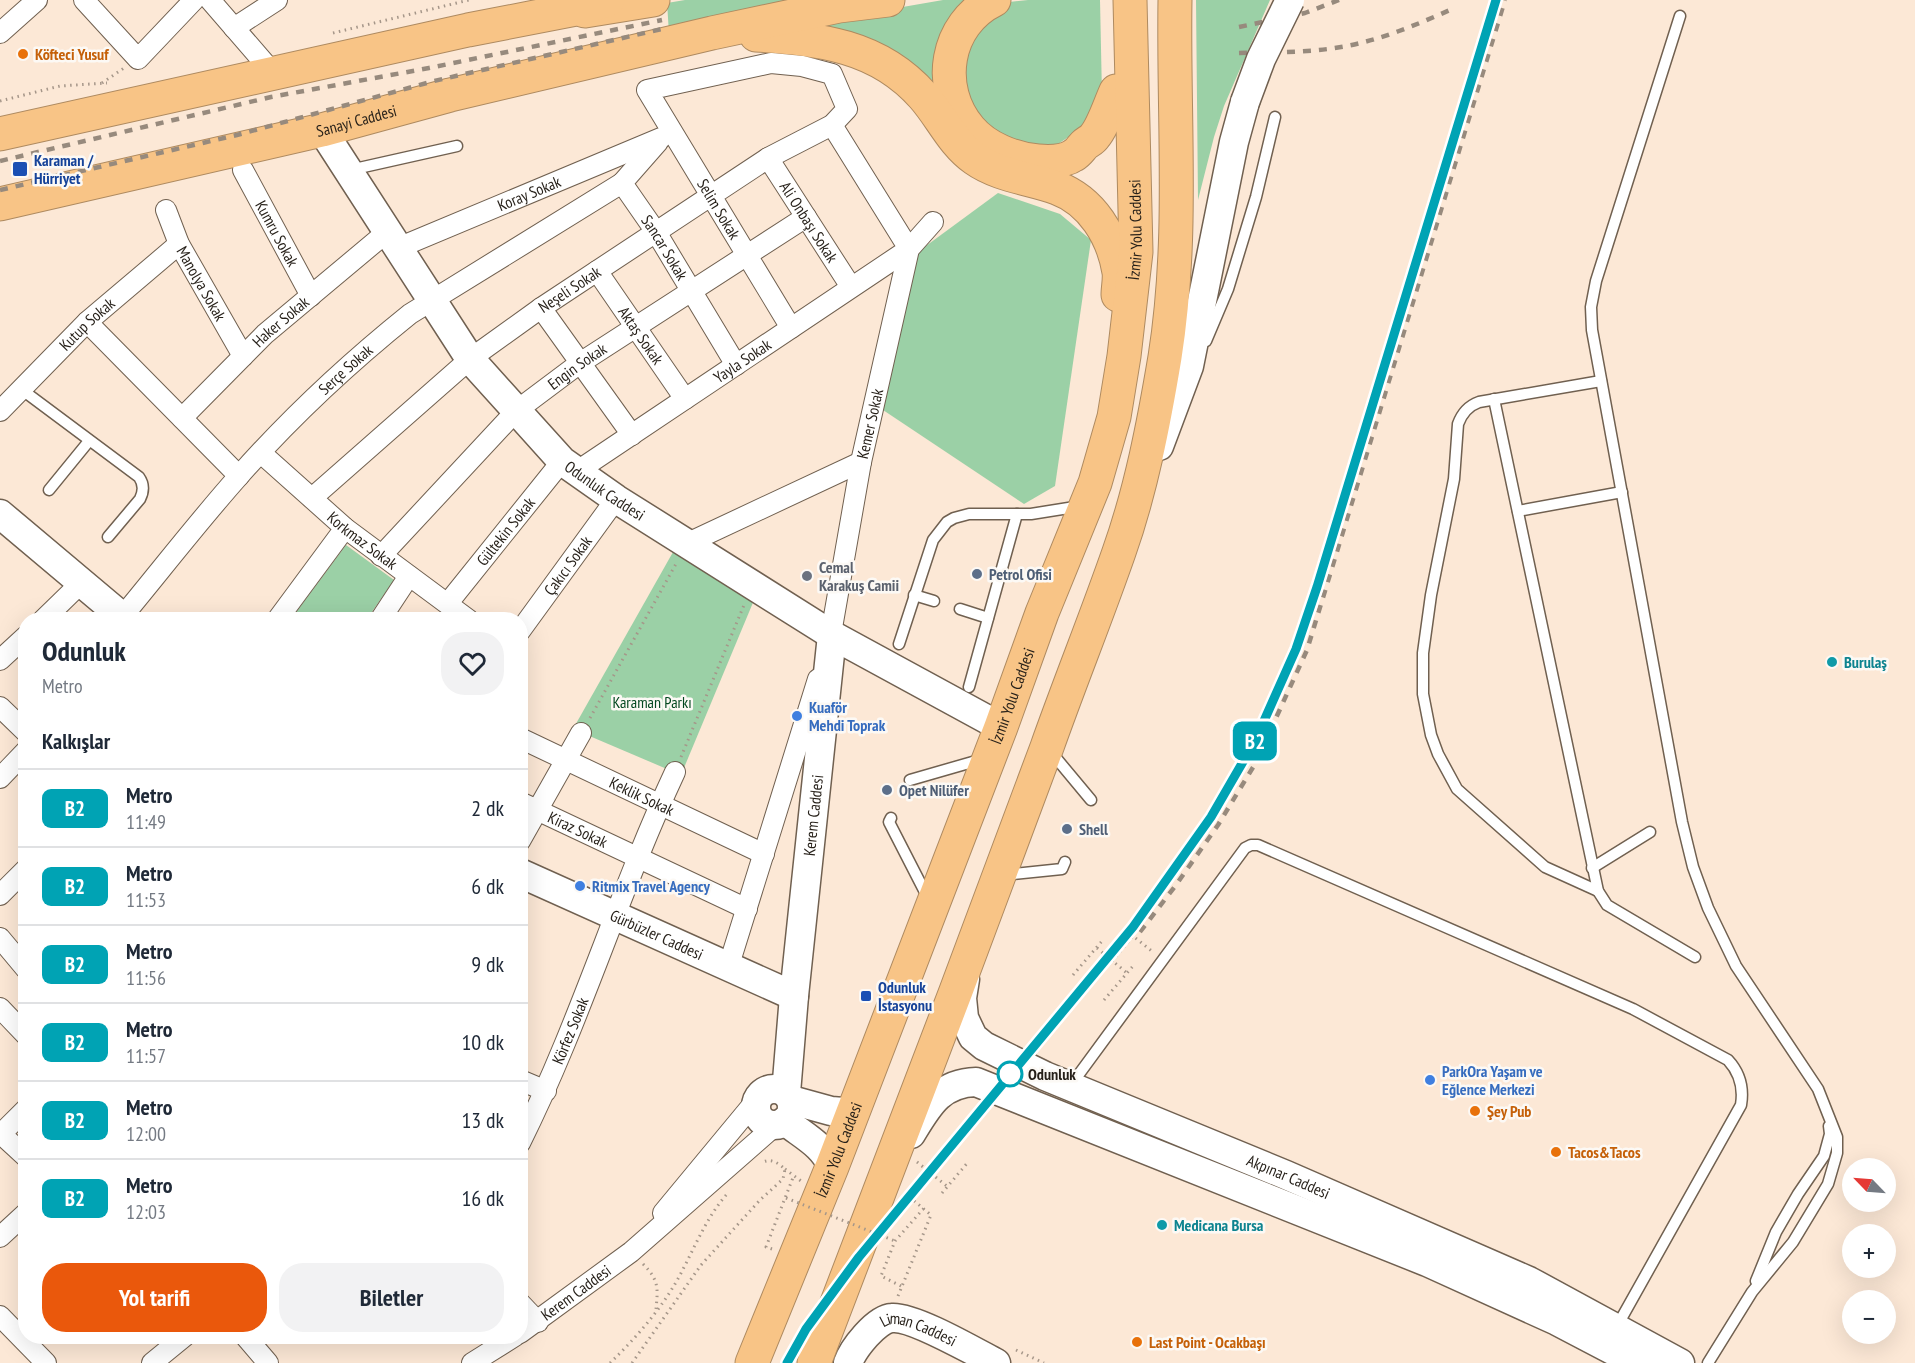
<!DOCTYPE html>
<html lang="tr">
<meta charset="utf-8">
<style>
body{margin:0;font-family:"PT Sans Narrow",sans-serif;background:#f2f2f3;color:#1f2937;height:100vh;display:flex;flex-direction:column;font-size:22px;white-space:nowrap}
*{box-sizing:border-box;margin:0}
p{font-size:20px;color:#747a83}
.icon{flex:none;width:33px;height:33px;fill:none;stroke:currentColor;stroke-width:2;stroke-linecap:round;stroke-linejoin:round}
.map{position:relative;flex:1;overflow:hidden}
.drawer{position:absolute;left:18px;top:612px;width:510px;height:732px;display:flex;flex-direction:column;background:#fff;border-radius:24px;box-shadow:0 6px 24px #0002}
.drawer>*{flex:none}
.badge{padding:0 12px;border-radius:9px;font-size:21px;line-height:39px}
.needle{width:39px;rotate:295deg}
.tools{position:absolute;left:1842px;top:1158px;display:grid;gap:12px}
.tools a{display:grid;place-items:center;width:54px;height:54px;border-radius:50%;background:#fff;box-shadow:0 6px 24px #0002;font-size:30px}
.map>.badge{position:absolute;translate:-50% -50%;box-shadow:0 0 0 3px #fff}
h2{padding:0 24px;font-size:22px;line-height:54px}
.round{display:grid;place-items:center;flex:none;width:63px;height:63px;border-radius:24px;background:#f2f2f3}
.headline{display:flex;align-items:center;justify-content:space-between;height:102px;padding:0 24px}
h1{font-size:28px;font-weight:600;line-height:45px}
.cta{display:flex;gap:12px;margin-top:auto;padding:12px 24px}
.cta a{flex:1;height:69px;border-radius:24px;background:#ea580c;color:#fff;font-size:24px;font-weight:600;line-height:69px;text-align:center}
.cta a+a{background:#f2f2f3;color:#1f2937}
ul{padding:0;list-style:none}
li{display:flex;align-items:center;gap:18px;height:78px;padding:0 24px;border-top:2px solid #e0e1e3}
li div{flex:1}
li b{display:block;font-size:22px}
li em{font-style:normal}
li .badge{min-width:66px;font-weight:700;text-align:center}
.map>svg:first-child{display:block}
</style>
<div class="map">
<svg width="1915" height="1363" viewBox="0 0 1915 1363">
<rect width="100%" height="100%" fill="#fce8d6"/>
<g fill="#9bd0a6">
<path d="M685,0H821L669,33L667,3Z"/>
<path d="M943,0H973L952,121L821,31L822,21Z"/>
<path d="M1028,0H1100L1102,96L1079,130L1052,148L1019,144L994,130L977,114L962,84L965,47L983,20L1009,2Z"/>
<path d="M1196,0H1270L1224,106L1214,137L1198,200Z"/>
<path d="M998,193L1060,214L1091,240L1055,486L1024,504L883,410L915,254Z"/>
<path d="M346,545L394,580L367,619H291Z"/>
<path d="M677,545L757,593L681,775L573,729Z"/>
</g>
<g fill="none" stroke-linecap="round" stroke-linejoin="round">
<defs>
<g id="lane">
<path d="M1680,16L1596,281L1591,307L1592,330L1682,822L1693,867L1708,908L1736,966L1818,1089L1837,1137V1153L1828,1184L1793,1242L1752,1292L1708,1363"/>
<path d="M350,170L457,146"/>
<path d="M1206,341L1228,289L1256,197L1275,117"/>
<path d="M21,389L139,477C144,484 144,491 140,499L108,537"/>
<path d="M1494,399L1598,891L1607,905L1695,957"/>
<path d="M49,490L89,441"/>
<path d="M1518,511L1622,492"/>
<path d="M914,595L934,601"/>
<path d="M960,609L988,618"/>
<path d="M899,644L933,540L947,522L954,518L969,514H1031L1081,506"/>
<path d="M969,687L1017,514"/>
<path d="M1051,752L1091,800"/>
<path d="M910,780L983,759"/>
<path d="M891,818L889,822L928,898"/>
<path d="M1592,868L1650,832"/>
<path d="M1004,875L1062,869L1065,862"/>
<path d="M1598,891L1545,867L1457,789L1438,754L1431,735L1423,694V653L1431,595L1454,479L1458,424C1462,413 1468,406 1479,402L1601,381"/>
<path d="M1071,1085L1245,848L1251,845H1258L1633,1009L1728,1060C1740,1073 1744,1087 1741,1105L1616,1328"/>
<path d="M1756,1281L1776,1232L1798,1194L1824,1156L1830,1134L1829,1126"/>
</g>
<g id="street">
<path d="M84,0L138,59L194,0"/>
<path d="M210,0L274,74"/>
<path d="M234,28L277,0"/>
<path d="M0,33L37,0"/>
<path id="s1" d="M658,142L622,183L656,232L736,365"/>
<path id="s2" d="M768,158L851,287"/>
<path id="s3" d="M243,170L311,296"/>
<path id="s4" d="M166,210L179,244L243,356"/>
<path id="s5" d="M398,248L661,138"/>
<path id="s6" d="M597,271L685,399"/>
<path d="M541,308L632,435"/>
<path d="M87,322L239,476"/>
<path id="s7" d="M0,411L87,322L179,244"/>
<path id="s8" d="M182,418L265,334L387,232"/>
<path id="s9" d="M261,453L345,528L469,620"/>
<path id="s10" d="M576,472L909,249L832,125"/>
<path id="s11" d="M312,498L470,359L541,308L768,158L832,125L847,109L832,74L802,66L771,63L647,90L791,328"/>
<path d="M688,543L861,462"/>
<path id="s12" d="M381,556L516,411L580,363L806,217"/>
<path id="s13" d="M448,603L562,461"/>
<path id="s14" d="M122,617C161,570 198,522 238,477C290,418 349,363 410,314L622,183"/>
<path d="M43,620L81,583"/>
<path d="M277,620L345,528"/>
<path d="M380,620L409,576"/>
<path id="s15" d="M520,631L616,499"/>
<path id="s16" d="M829,645L861,462L909,249L933,222"/>
<path d="M0,660L26,636"/>
<path d="M0,707L26,732"/>
<path id="s17" d="M520,738L764,854"/>
<path d="M0,778L26,751"/>
<path id="s18" d="M520,802L747,909"/>
<path d="M520,841L581,733"/>
<path d="M0,895L26,869"/>
<path d="M0,938L26,969"/>
<path d="M728,968L818,679"/>
<path d="M0,1008L26,1035"/>
<path d="M520,1080L546,1091"/>
<path d="M0,1133L26,1157"/>
<path d="M1,1134L26,1109"/>
<path id="s19" d="M520,1143C580,1023 618,894 675,772"/>
<path d="M663,1213L759,1097"/>
<path d="M0,1237L26,1213"/>
<path d="M520,1303L538,1322"/>
<path d="M0,1316L46,1363"/>
<path id="s20" d="M520,1333L631,1252L777,1124"/>
<path d="M245,1336L268,1363"/>
<path d="M152,1363L185,1336"/>
<path d="M472,1363L515,1336"/>
</g>
<g id="secondary">
<path id="s21" d="M322,130L470,359L562,461L616,499L832,635L1001,727"/>
<path d="M1159,446L1189,366L1234,142L1245,102"/>
<path d="M0,514L126,620"/>
<path id="s22" d="M520,873L794,996"/>
<path id="s23" d="M965,979L962,998L964,1018L973,1037L984,1046L1045,1076L1286,1175L1529,1281L1680,1363"/>
<circle cx="774" cy="1107" r="18"/>
<path id="s24" d="M786,1093L794,996L832,635"/>
<path d="M791,1100L831,1111L844,1112L855,1106"/>
<path d="M785,1121C802,1135 824,1145 832,1167"/>
<path d="M911,1134C928,1106 940,1083 976,1082L1427,1262L1557,1321L1637,1363"/>
<path id="s25" d="M848,1363C853,1349 876,1319 892,1318C913,1316 975,1352 996,1363"/>
</g>
<g id="highway">
<path d="M994,0C945,24 935,88 970,129C986,148 1014,159 1038,161C1050,162 1064,162 1074,155C1078,153 1081,148 1084,145C1087,142 1092,140 1094,137C1103,127 1110,104 1116,91"/>
<path d="M585,11L653,0"/>
<path d="M756,35C819,39 878,45 923,96C941,116 952,143 975,159C999,176 1030,178 1057,188C1092,201 1113,236 1119,272C1120,279 1118,288 1118,295"/>
<path d="M0,134L468,30L581,8L608,0"/>
<path id="s26" d="M0,204L322,130L450,95L712,33L839,6L888,0"/>
<path id="s27" d="M752,1363L832,1167L1001,727L1042,613L1095,483L1114,417L1124,356L1136,252L1130,0"/>
<path d="M814,1363C893,1158 971,953 1047,747C1070,682 1096,618 1119,552C1141,490 1154,423 1165,357C1184,237 1173,120 1175,0"/>
</g>
</defs>
<use href="#lane" stroke="#706050" stroke-width="13"/>
<use href="#street" stroke="#706050" stroke-width="22"/>
<use href="#secondary" stroke="#706050" stroke-width="31"/>
<use href="#highway" stroke="#ae8a60" stroke-width="35"/>
<g stroke="#a59689" stroke-width="3" stroke-dasharray="1.5 4.5" stroke-linecap="butt">
<path d="M333,33L469,0"/>
<path d="M102,83L124,68"/>
<path d="M0,101L60,86L107,83"/>
<path d="M590,718L677,562"/>
<path d="M681,757L744,605"/>
<path d="M1097,948L1127,973"/>
<path d="M1112,961L1133,936L1153,952"/>
<path d="M1073,975L1102,941"/>
<path d="M1104,1000L1133,966"/>
<path d="M917,1162L948,1187"/>
<path d="M785,1169L801,1181"/>
<path d="M942,1193L969,1161"/>
<path d="M911,1198L932,1175"/>
<path d="M772,1249L766,1247L794,1175"/>
<path d="M643,1264C659,1280 658,1288 656,1309"/>
<path d="M901,1286L881,1276L895,1241L924,1208"/>
<path d="M898,1296L931,1215L906,1194"/>
<path d="M1016,1350L1044,1363"/>
<path d="M610,1363C636,1338 663,1307 680,1275C695,1247 706,1218 727,1194"/>
<path d="M632,1363L701,1265L760,1200L783,1179L785,1169C779,1164 772,1158 763,1162"/>
</g>
<use href="#lane" stroke="#fff" stroke-width="10"/>
<use href="#street" stroke="#fff" stroke-width="20"/>
<use href="#secondary" stroke="#fff" stroke-width="28"/>
<use href="#highway" stroke="#f8c486" stroke-width="33"/>
<g stroke="#978a7d" stroke-width="4.5" stroke-dasharray="8 8" stroke-linecap="butt">
<path d="M1239,27L1305,13L1339,0"/>
<path d="M1239,53C1273,52 1307,53 1341,47C1378,41 1416,25 1450,10"/>
<path d="M0,161L271,97L429,68L662,20"/>
<path d="M0,190L237,135L434,81L662,29"/>
<path d="M1133,927C1174,872 1215,817 1247,757C1291,674 1318,585 1345,496"/>
<path d="M1140,932L1176,885L1218,825L1255,764L1307,650L1505,0"/>
</g>
<defs>
<path id="secondary-bridge" d="M1245,102L1261,59L1290,0"/>
</defs>
<use href="#secondary-bridge" stroke="#706050" stroke-width="31" stroke-linecap="butt"/>
<path stroke="#a59689" stroke-width="3" stroke-dasharray="1.5 4.5" stroke-linecap="butt" d="M786,1198L895,1241"/>
<use href="#secondary-bridge" stroke="#fff" stroke-width="28"/>
</g>
<g fill="none" stroke-linecap="round" stroke-linejoin="round">
<defs>
<path id="line" d="M787,1363L806,1329L859,1257L1133,927L1211,817L1255,741L1296,649L1317,587L1496,0"/>
</defs>
<use href="#line" stroke="#fff" stroke-width="14"/>
<use href="#line" stroke="#00a3b4" stroke-width="9"/>
</g>
<g fill="#e8710a" stroke="#fcf9f5" stroke-width="2">
<circle cx="23" cy="54" r="6"/>
<circle cx="1475" cy="1111" r="6"/>
<circle cx="1556" cy="1152" r="6"/>
<circle cx="1137" cy="1342" r="6"/>
</g>
<g fill="#1a4fb4" stroke="#fcf9f5" stroke-width="2">
<rect x="12" y="161" width="16" height="16" rx="3"/>
<rect x="860" y="990" width="12" height="12" rx="3"/>
</g>
<g fill="#5c6f8a" stroke="#fcf9f5" stroke-width="2">
<circle cx="977" cy="574" r="6"/>
<circle cx="887" cy="790" r="6"/>
<circle cx="1067" cy="829" r="6"/>
</g>
<circle fill="#6b7280" stroke="#fcf9f5" stroke-width="2" cx="807" cy="576" r="6"/>
<g fill="#0f9aa8" stroke="#fcf9f5" stroke-width="2">
<circle cx="1832" cy="662" r="6"/>
<circle cx="1162" cy="1225" r="6"/>
</g>
<g fill="#3f7fe0" stroke="#fcf9f5" stroke-width="2">
<circle cx="797" cy="716" r="6"/>
<circle cx="580" cy="886" r="6"/>
<circle cx="1430" cy="1080" r="6"/>
</g>
<circle fill="#fff" stroke="#00a3b4" stroke-width="3" cx="1010" cy="1074" r="12"/>
<g text-anchor="middle" dominant-baseline="central" stroke-width="5" stroke-linejoin="round" paint-order="stroke">
<g font-size="16" font-weight="bold" fill="#c56008" stroke="#fcf9f5" text-anchor="start">
<text x="35" y="54">Köfteci Yusuf</text>
<text x="1487" y="1111">Şey Pub</text>
<text x="1568" y="1152">Tacos&amp;Tacos</text>
<text x="1149" y="1342">Last Point - Ocakbaşı</text>
</g>
<g font-size="16" fill="#251f18" stroke="#fcf9f5">
<text stroke="none"><textPath href="#s26" startOffset="366">Sanayi Caddesi</textPath></text>
<text stroke="none"><textPath href="#s5" startOffset="142">Koray Sokak</textPath></text>
<text stroke="none"><textPath href="#s11" startOffset="1030">Selim Sokak</textPath></text>
<text stroke="none"><textPath href="#s2" startOffset="76">Ali Onbaşı Sokak</textPath></text>
<text stroke="none"><textPath href="#s27" startOffset="1202">İzmir Yolu Caddesi</textPath></text>
<text stroke="none"><textPath href="#s3" startOffset="72">Kumru Sokak</textPath></text>
<text stroke="none"><textPath href="#s1" startOffset="132">Sancar Sokak</textPath></text>
<text stroke="none"><textPath href="#s4" startOffset="82">Manolya Sokak</textPath></text>
<text stroke="none"><textPath href="#s11" startOffset="332">Neşeli Sokak</textPath></text>
<text stroke="none"><textPath href="#s8" startOffset="138">Haker Sokak</textPath></text>
<text stroke="none"><textPath href="#s7" startOffset="123">Kutup Sokak</textPath></text>
<text stroke="none"><textPath href="#s6" startOffset="78">Aktaş Sokak</textPath></text>
<text stroke="none"><textPath href="#s10" startOffset="200">Yayla Sokak</textPath></text>
<text stroke="none"><textPath href="#s12" startOffset="274">Engin Sokak</textPath></text>
<text stroke="none"><textPath href="#s14" startOffset="334">Serçe Sokak</textPath></text>
<text stroke="none"><textPath href="#s16" startOffset="225">Kemer Sokak</textPath></text>
<text stroke="none"><textPath href="#s21" startOffset="462">Odunluk Caddesi</textPath></text>
<text stroke="none"><textPath href="#s13" startOffset="92">Gültekin Sokak</textPath></text>
<text stroke="none"><textPath href="#s9" startOffset="134">Korkmaz Sokak</textPath></text>
<text stroke="none"><textPath href="#s15" startOffset="81">Çakıcı Sokak</textPath></text>
<text stroke="none"><textPath href="#s27" startOffset="716">İzmir Yolu Caddesi</textPath></text>
<text stroke="none"><textPath href="#s17" startOffset="135">Keklik Sokak</textPath></text>
<text stroke="none"><textPath href="#s24" startOffset="279">Kerem Caddesi</textPath></text>
<text stroke="none"><textPath href="#s18" startOffset="64">Kiraz Sokak</textPath></text>
<text stroke="none"><textPath href="#s22" startOffset="150">Gürbüzler Caddesi</textPath></text>
<text stroke="none"><textPath href="#s19" startOffset="123">Körfez Sokak</textPath></text>
<text stroke="none"><textPath href="#s27" startOffset="230">İzmir Yolu Caddesi</textPath></text>
<text stroke="none"><textPath href="#s23" startOffset="406">Akpınar Caddesi</textPath></text>
<text stroke="none"><textPath href="#s20" startOffset="69">Kerem Caddesi</textPath></text>
<text stroke="none"><textPath href="#s25" startOffset="93">Liman Caddesi</textPath></text>
</g>
<g font-size="16" font-weight="bold" fill="#164399" stroke="#fcf9f5" text-anchor="start">
<text x="34" y="160">Karaman /<tspan x="34" dy="18">Hürriyet</tspan></text>
<text x="878" y="987">Odunluk<tspan x="878" dy="18">İstasyonu</tspan></text>
</g>
<g font-size="16" font-weight="bold" fill="#5b616d" stroke="#fcf9f5" text-anchor="start">
<text x="819" y="567">Cemal<tspan x="819" dy="18">Karakuş Camii</tspan></text>
</g>
<g font-size="16" font-weight="bold" fill="#4e5e75" stroke="#fcf9f5" text-anchor="start">
<text x="989" y="574">Petrol Ofisi</text>
<text x="899" y="790">Opet Nilüfer</text>
<text x="1079" y="829">Shell</text>
</g>
<g font-size="16" font-weight="bold" fill="#0d838f" stroke="#fcf9f5" text-anchor="start">
<text x="1844" y="662">Burulaş</text>
<text x="1174" y="1225">Medicana Bursa</text>
</g>
<g font-size="16" fill="#02471f" stroke="#fcf9f5">
<text x="652" y="702">Karaman Parkı</text>
</g>
<g font-size="16" font-weight="bold" fill="#366cbe" stroke="#fcf9f5" text-anchor="start">
<text x="809" y="707">Kuaför<tspan x="809" dy="18">Mehdi Toprak</tspan></text>
<text x="592" y="886">Ritmix Travel Agency</text>
<text x="1442" y="1071">ParkOra Yaşam ve<tspan x="1442" dy="18">Eğlence Merkezi</tspan></text>
</g>
<g font-size="16" font-weight="bold" fill="#251f18" stroke="#fcf9f5" text-anchor="start">
<text x="1028" y="1074">Odunluk</text>
</g>
</g>
</svg>
<div class="tools">
<a><svg class="needle" viewBox="-14 -14 28 28"><path d="M0-13l5 13h-10z" fill="#e53935"/><path d="M0 13l5-13h-10z" fill="#747a83"/></svg></a>
<a>+</a>
<a>−</a>
</div>
<b class="badge" style="left:1255px;top:741px;background:#00a3b4;color:#fff">B2</b>
<section class="drawer">
<div class="headline"><div><h1>Odunluk</h1><p>Metro</p></div><a class="round"><svg class="icon" aria-label="heart" viewBox="0 0 24 24"><path d="M12 20l-8-8c-3-5 5-10 8-4 3-6 11-1 8 4z"/></svg></a></div>
<h2>Kalkışlar</h2>
<ul>
<li><span class="badge" style="background:#00a3b4;color:#fff">B2</span><div><b>Metro</b><p>11:49</p></div><em>2 dk</em></li>
<li><span class="badge" style="background:#00a3b4;color:#fff">B2</span><div><b>Metro</b><p>11:53</p></div><em>6 dk</em></li>
<li><span class="badge" style="background:#00a3b4;color:#fff">B2</span><div><b>Metro</b><p>11:56</p></div><em>9 dk</em></li>
<li><span class="badge" style="background:#00a3b4;color:#fff">B2</span><div><b>Metro</b><p>11:57</p></div><em>10 dk</em></li>
<li><span class="badge" style="background:#00a3b4;color:#fff">B2</span><div><b>Metro</b><p>12:00</p></div><em>13 dk</em></li>
<li><span class="badge" style="background:#00a3b4;color:#fff">B2</span><div><b>Metro</b><p>12:03</p></div><em>16 dk</em></li>
</ul>
<div class="cta"><a>Yol tarifi</a><a>Biletler</a></div>
</section>
</div>
